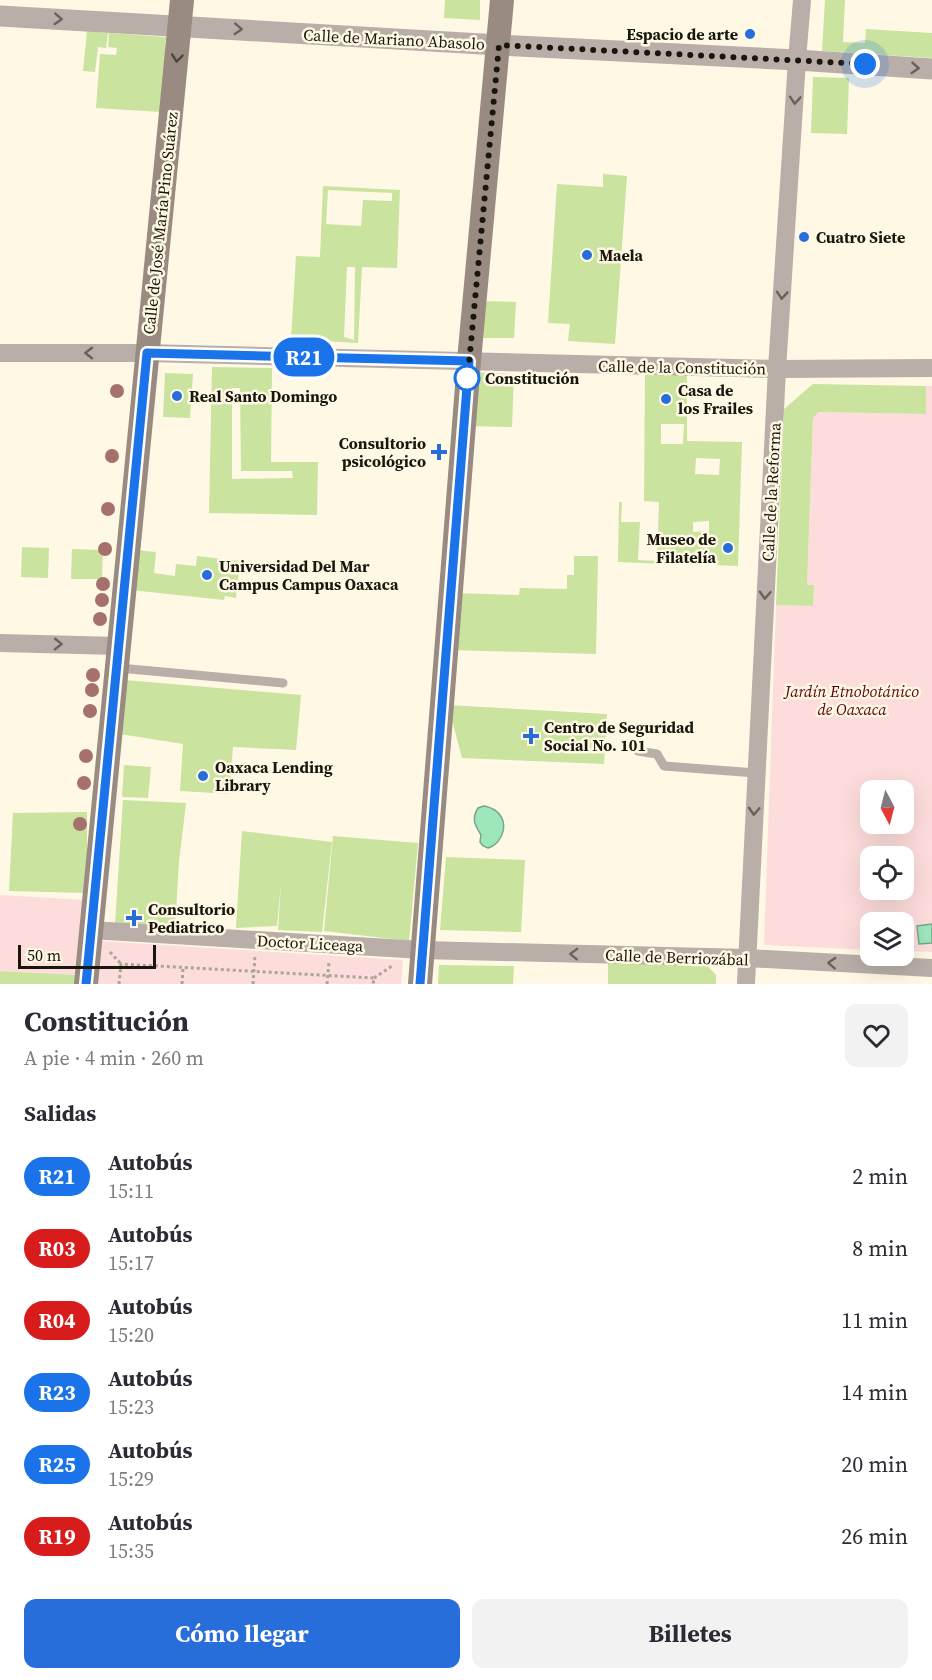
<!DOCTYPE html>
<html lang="es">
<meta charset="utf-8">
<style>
body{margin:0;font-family:"Source Serif 4",serif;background:#f2f2f3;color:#2b2b33;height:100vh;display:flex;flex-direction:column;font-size:22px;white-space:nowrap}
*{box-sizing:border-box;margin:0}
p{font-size:20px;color:#7c7c81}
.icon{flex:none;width:33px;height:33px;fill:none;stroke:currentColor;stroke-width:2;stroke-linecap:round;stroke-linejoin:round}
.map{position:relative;height:984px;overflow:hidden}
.sheet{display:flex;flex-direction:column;background:#fff;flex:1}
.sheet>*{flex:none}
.badge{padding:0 12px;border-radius:20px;font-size:21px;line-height:39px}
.needle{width:39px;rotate:173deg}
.controls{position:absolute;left:860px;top:780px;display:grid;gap:12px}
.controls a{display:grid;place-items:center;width:54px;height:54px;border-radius:12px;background:#fff;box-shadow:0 6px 24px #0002;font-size:30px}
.scale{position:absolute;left:18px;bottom:15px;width:138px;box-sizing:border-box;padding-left:6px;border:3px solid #19160d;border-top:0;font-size:16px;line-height:21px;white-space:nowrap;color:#19160d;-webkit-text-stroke:4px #fff8e4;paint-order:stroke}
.you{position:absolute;width:30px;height:30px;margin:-15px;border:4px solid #fff;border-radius:50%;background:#1a73e8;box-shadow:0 0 0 9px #1a73e833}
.map>.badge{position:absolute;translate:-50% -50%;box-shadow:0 0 0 3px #fff}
h2{padding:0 24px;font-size:22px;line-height:54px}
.round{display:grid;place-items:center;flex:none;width:63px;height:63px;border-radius:12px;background:#f2f2f3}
.overview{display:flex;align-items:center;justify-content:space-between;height:102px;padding:0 24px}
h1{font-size:28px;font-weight:700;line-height:45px}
.button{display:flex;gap:12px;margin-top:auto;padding:12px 24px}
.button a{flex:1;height:69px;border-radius:12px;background:#286eda;color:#fff;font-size:24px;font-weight:700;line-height:69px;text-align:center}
.button a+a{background:#f2f2f3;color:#2b2b33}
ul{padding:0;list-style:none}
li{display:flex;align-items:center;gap:18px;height:72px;padding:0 24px}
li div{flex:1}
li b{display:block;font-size:22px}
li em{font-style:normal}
li .badge{min-width:66px;font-weight:700;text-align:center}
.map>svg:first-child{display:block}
</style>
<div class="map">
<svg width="932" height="984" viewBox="0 0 932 984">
<rect width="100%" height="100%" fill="#fff8e4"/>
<g fill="#fddddb" fill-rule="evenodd">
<path d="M926,386H932V952L903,951V922H870V950L764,945L776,605L813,606L814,586L807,585L813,418L819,412L925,414ZM870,790H903V824H870ZM870,856H903V890H870Z"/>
<path d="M0,895L86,900L79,975L0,971Z"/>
<path d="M100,941L403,960L401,984H97Z"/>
</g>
<g fill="#9ee7bc" stroke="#76a888" stroke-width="1.5">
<path d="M484,806C485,806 492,808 493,809C511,819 504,843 488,848L483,846L480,842L481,835C475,825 471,819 478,808Z"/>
<path d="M932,924V943L919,944L917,926Z"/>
</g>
<g fill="#cae39f" fill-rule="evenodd">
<path d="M445,0H480V20L444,18Z"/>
<path d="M825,0H845L843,42L865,43L866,29L932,33V58L822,51Z"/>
<path d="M87,31L108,33L106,48L98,47L95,72L83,71Z"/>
<path d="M109,33L166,37L161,112L96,108L100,54L116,55L117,48L108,47Z"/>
<path d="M813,77L849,78L847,134L811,133Z"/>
<path d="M603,174L627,176L615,344L568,341L570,324L548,323L557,184L603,187Z"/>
<path d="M323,186L400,190L397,268L362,267L358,343L291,339L296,256L320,257ZM328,190L392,193V201L363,200L361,226L326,224ZM347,267H355L354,340L344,337Z"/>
<path d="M480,301L516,302L514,338H480Z"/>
<path d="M212,367L272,368L271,462H318L317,515L209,513ZM232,388H240L241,471H292L293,478L232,479Z"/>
<path d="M471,372L514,374L512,427L468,426Z"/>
<path d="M165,373L193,374L190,418L163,417Z"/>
<path d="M645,375H687V441L742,442L738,566L713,565V553H692V565L618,562L619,502H622L621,522H640L638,560L657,561L659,502L644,501ZM661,424H684L683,444H661ZM696,458L720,459L719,475L695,474ZM709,521V531L693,532V522Z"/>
<path d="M813,384L926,386V414L819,412L813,418L807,585H814L813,606L776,605L784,409Z"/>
<path d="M22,547L49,548L48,578L21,577Z"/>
<path d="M72,549L103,550L102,579H71Z"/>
<path d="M135,550L156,552L154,573L175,576L176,564L196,566L197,556L240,561L236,598L225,596L224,600L131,590Z"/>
<path d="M574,556H598L596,654L451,650L453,593L519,595L520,588L567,589V575H574Z"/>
<path d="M125,680L301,695L296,750L233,747L229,794L180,791L183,744L120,734Z"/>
<path d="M448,705L607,714L604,764L462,758Z"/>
<path d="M124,765L151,767L148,798L122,797Z"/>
<path d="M123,800L186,803L179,862L175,927L115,924Z"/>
<path d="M87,812V893L9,891L13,813Z"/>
<path d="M242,831L332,842L322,932L278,930L281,883L277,926L236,928Z"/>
<path d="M333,836L418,843L409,941L324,931Z"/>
<path d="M446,857L525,860L521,932L440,930Z"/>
<path d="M608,961L705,963L716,975V984H608Z"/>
<path d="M439,965L514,966L513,984H438Z"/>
<path d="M0,971L79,975L78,984H0Z"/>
</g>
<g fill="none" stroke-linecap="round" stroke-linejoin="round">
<g stroke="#aaa595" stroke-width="3" stroke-dasharray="3 3" stroke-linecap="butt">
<path d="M110,952L121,964"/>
<path d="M374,978L392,966"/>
<path d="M119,984L121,964L374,978L373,984"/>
<path d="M182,984L183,968"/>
<path d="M253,984L255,956"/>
<path d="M327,984L329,962"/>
</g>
<g stroke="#b9aea8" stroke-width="9">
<path d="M119,668L283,683"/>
<path d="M638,751L657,754L664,766L756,773"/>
</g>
<g stroke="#b9aea8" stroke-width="18">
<path d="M0,353H147L777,369L932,368"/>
<path d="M0,643L118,646"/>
<path d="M91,930L422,950L747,958L932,968"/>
<path d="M746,984L777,369L797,60L802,0"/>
</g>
<path stroke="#b9aea8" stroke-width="21" d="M0,16L499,45L797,60L932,69"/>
<g stroke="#998b81" stroke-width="24">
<path d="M86,984L182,0"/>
<path d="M420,984L469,361L502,0"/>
</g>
</g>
<g fill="#a6706d">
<circle cx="117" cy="391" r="7"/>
<circle cx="112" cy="456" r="7"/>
<circle cx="108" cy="509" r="7"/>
<circle cx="105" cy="549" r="7"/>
<circle cx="103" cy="584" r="7"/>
<circle cx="102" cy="600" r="7"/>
<circle cx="100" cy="619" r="7"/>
<circle cx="93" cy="675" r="7"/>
<circle cx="92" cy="690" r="7"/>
<circle cx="90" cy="711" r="7"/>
<circle cx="86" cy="756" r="7"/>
<circle cx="84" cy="783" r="7"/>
<circle cx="80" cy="824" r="7"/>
</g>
<defs><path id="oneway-chevron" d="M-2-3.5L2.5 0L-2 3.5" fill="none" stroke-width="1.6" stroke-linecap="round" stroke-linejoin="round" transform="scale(1.5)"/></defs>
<g stroke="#69625a">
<use href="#oneway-chevron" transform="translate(58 19) rotate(3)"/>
<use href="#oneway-chevron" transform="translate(238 29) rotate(3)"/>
<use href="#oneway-chevron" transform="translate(915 68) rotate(4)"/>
<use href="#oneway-chevron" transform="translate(795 100) rotate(94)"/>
<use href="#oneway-chevron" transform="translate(782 295) rotate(94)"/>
<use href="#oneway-chevron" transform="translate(89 353) rotate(-180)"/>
<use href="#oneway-chevron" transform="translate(765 595) rotate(93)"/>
<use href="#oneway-chevron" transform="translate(58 644) rotate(1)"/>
<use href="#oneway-chevron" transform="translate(754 811) rotate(93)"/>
<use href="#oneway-chevron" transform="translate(574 954) rotate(-178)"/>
<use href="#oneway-chevron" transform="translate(832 963) rotate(-177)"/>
</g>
<use stroke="#4c453b" href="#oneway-chevron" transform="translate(177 58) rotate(96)"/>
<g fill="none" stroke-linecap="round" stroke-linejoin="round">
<defs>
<path id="line" d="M86,984L147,353L469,361L420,984"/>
</defs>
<use href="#line" stroke="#fff" stroke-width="14"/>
<use href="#line" stroke="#1a73e8" stroke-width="9"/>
<path stroke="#19160d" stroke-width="6" stroke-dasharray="0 10.8" d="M467,378V385L499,45L865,64"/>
</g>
<g fill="#286eda" stroke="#fff8e4" stroke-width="2">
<circle cx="750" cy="34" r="6"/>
<circle cx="804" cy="237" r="6"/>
<circle cx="587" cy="255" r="6"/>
<circle cx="177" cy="396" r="6"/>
<circle cx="666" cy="399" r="6"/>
<path d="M436 443h6v6h6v6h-6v6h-6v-6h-6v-6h6z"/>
<circle cx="728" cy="548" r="6"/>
<circle cx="207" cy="575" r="6"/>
<path d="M528 727h6v6h6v6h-6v6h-6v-6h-6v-6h6z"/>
<circle cx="203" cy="776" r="6"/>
<path d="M131 909h6v6h6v6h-6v6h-6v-6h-6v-6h6z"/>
</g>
<circle fill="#fff" stroke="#1a73e8" stroke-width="3" cx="467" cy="378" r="12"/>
<g text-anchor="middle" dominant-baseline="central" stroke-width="5" stroke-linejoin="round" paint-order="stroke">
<g font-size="16" font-weight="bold" fill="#19160d" stroke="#fff8e4" text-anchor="start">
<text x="738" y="34" text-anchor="end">Espacio de arte</text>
<text x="816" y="237">Cuatro Siete</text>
<text x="599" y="255">Maela</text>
<text x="678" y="390">Casa de<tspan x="678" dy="18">los Frailes</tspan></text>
<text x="189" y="396">Real Santo Domingo</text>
<text x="426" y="443" text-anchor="end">Consultorio<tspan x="426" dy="18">psicológico</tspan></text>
<text x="716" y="539" text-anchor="end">Museo de<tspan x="716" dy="18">Filatelía</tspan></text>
<text x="219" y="566">Universidad Del Mar<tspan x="219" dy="18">Campus Campus Oaxaca</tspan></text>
<text x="544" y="727">Centro de Seguridad<tspan x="544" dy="18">Social No. 101</tspan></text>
<text x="215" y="767">Oaxaca Lending<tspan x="215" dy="18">Library</tspan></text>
<text x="148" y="909">Consultorio<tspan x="148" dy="18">Pediatrico</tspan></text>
</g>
<g font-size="16" fill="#19160d" stroke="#fff8e4">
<text transform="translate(394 39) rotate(3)">Calle de Mariano Abasolo</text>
<text transform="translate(160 223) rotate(-84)">Calle de José María Pino Suárez</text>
<text transform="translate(682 367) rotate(1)">Calle de la Constitución</text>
<text transform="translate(771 492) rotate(-87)">Calle de la Reforma</text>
<text transform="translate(310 943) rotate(3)">Doctor Liceaga</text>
<text transform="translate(677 957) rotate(2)">Calle de Berriozábal</text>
</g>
<g font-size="16" font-weight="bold" fill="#19160d" stroke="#fff8e4" text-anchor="start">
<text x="485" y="378">Constitución</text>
</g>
<g font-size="16" font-style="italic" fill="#5e000c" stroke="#fff8e4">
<text x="852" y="691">Jardín Etnobotánico<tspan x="852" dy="18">de Oaxaca</tspan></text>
</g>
</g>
</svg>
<div class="controls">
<a><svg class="needle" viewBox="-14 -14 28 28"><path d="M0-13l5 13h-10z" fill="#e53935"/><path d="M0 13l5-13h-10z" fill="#7c7c81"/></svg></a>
<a><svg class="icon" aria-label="locate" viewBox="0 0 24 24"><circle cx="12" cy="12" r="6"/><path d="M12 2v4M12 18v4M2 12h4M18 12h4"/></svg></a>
<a><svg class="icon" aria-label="layers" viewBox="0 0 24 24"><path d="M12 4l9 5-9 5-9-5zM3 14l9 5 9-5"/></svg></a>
</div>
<div class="scale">50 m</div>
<div class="you" style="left:865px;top:64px"></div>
<b class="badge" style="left:304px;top:357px;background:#1a73e8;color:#fff">R21</b>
</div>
<section class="sheet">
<div class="overview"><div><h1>Constitución</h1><p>A pie · 4 min · 260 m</p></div><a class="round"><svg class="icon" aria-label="heart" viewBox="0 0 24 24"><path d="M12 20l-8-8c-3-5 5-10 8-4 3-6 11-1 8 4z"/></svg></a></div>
<h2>Salidas</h2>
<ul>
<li><span class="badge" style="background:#1a73e8;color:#fff">R21</span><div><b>Autobús</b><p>15:11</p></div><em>2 min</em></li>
<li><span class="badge" style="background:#d81b1b;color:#fff">R03</span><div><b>Autobús</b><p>15:17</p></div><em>8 min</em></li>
<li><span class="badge" style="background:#d81b1b;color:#fff">R04</span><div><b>Autobús</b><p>15:20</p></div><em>11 min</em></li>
<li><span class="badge" style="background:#1a73e8;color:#fff">R23</span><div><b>Autobús</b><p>15:23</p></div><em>14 min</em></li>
<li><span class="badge" style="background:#1a73e8;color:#fff">R25</span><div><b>Autobús</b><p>15:29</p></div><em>20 min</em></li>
<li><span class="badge" style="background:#d81b1b;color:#fff">R19</span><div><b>Autobús</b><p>15:35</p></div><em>26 min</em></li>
</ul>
<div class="button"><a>Cómo llegar</a><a>Billetes</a></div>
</section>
